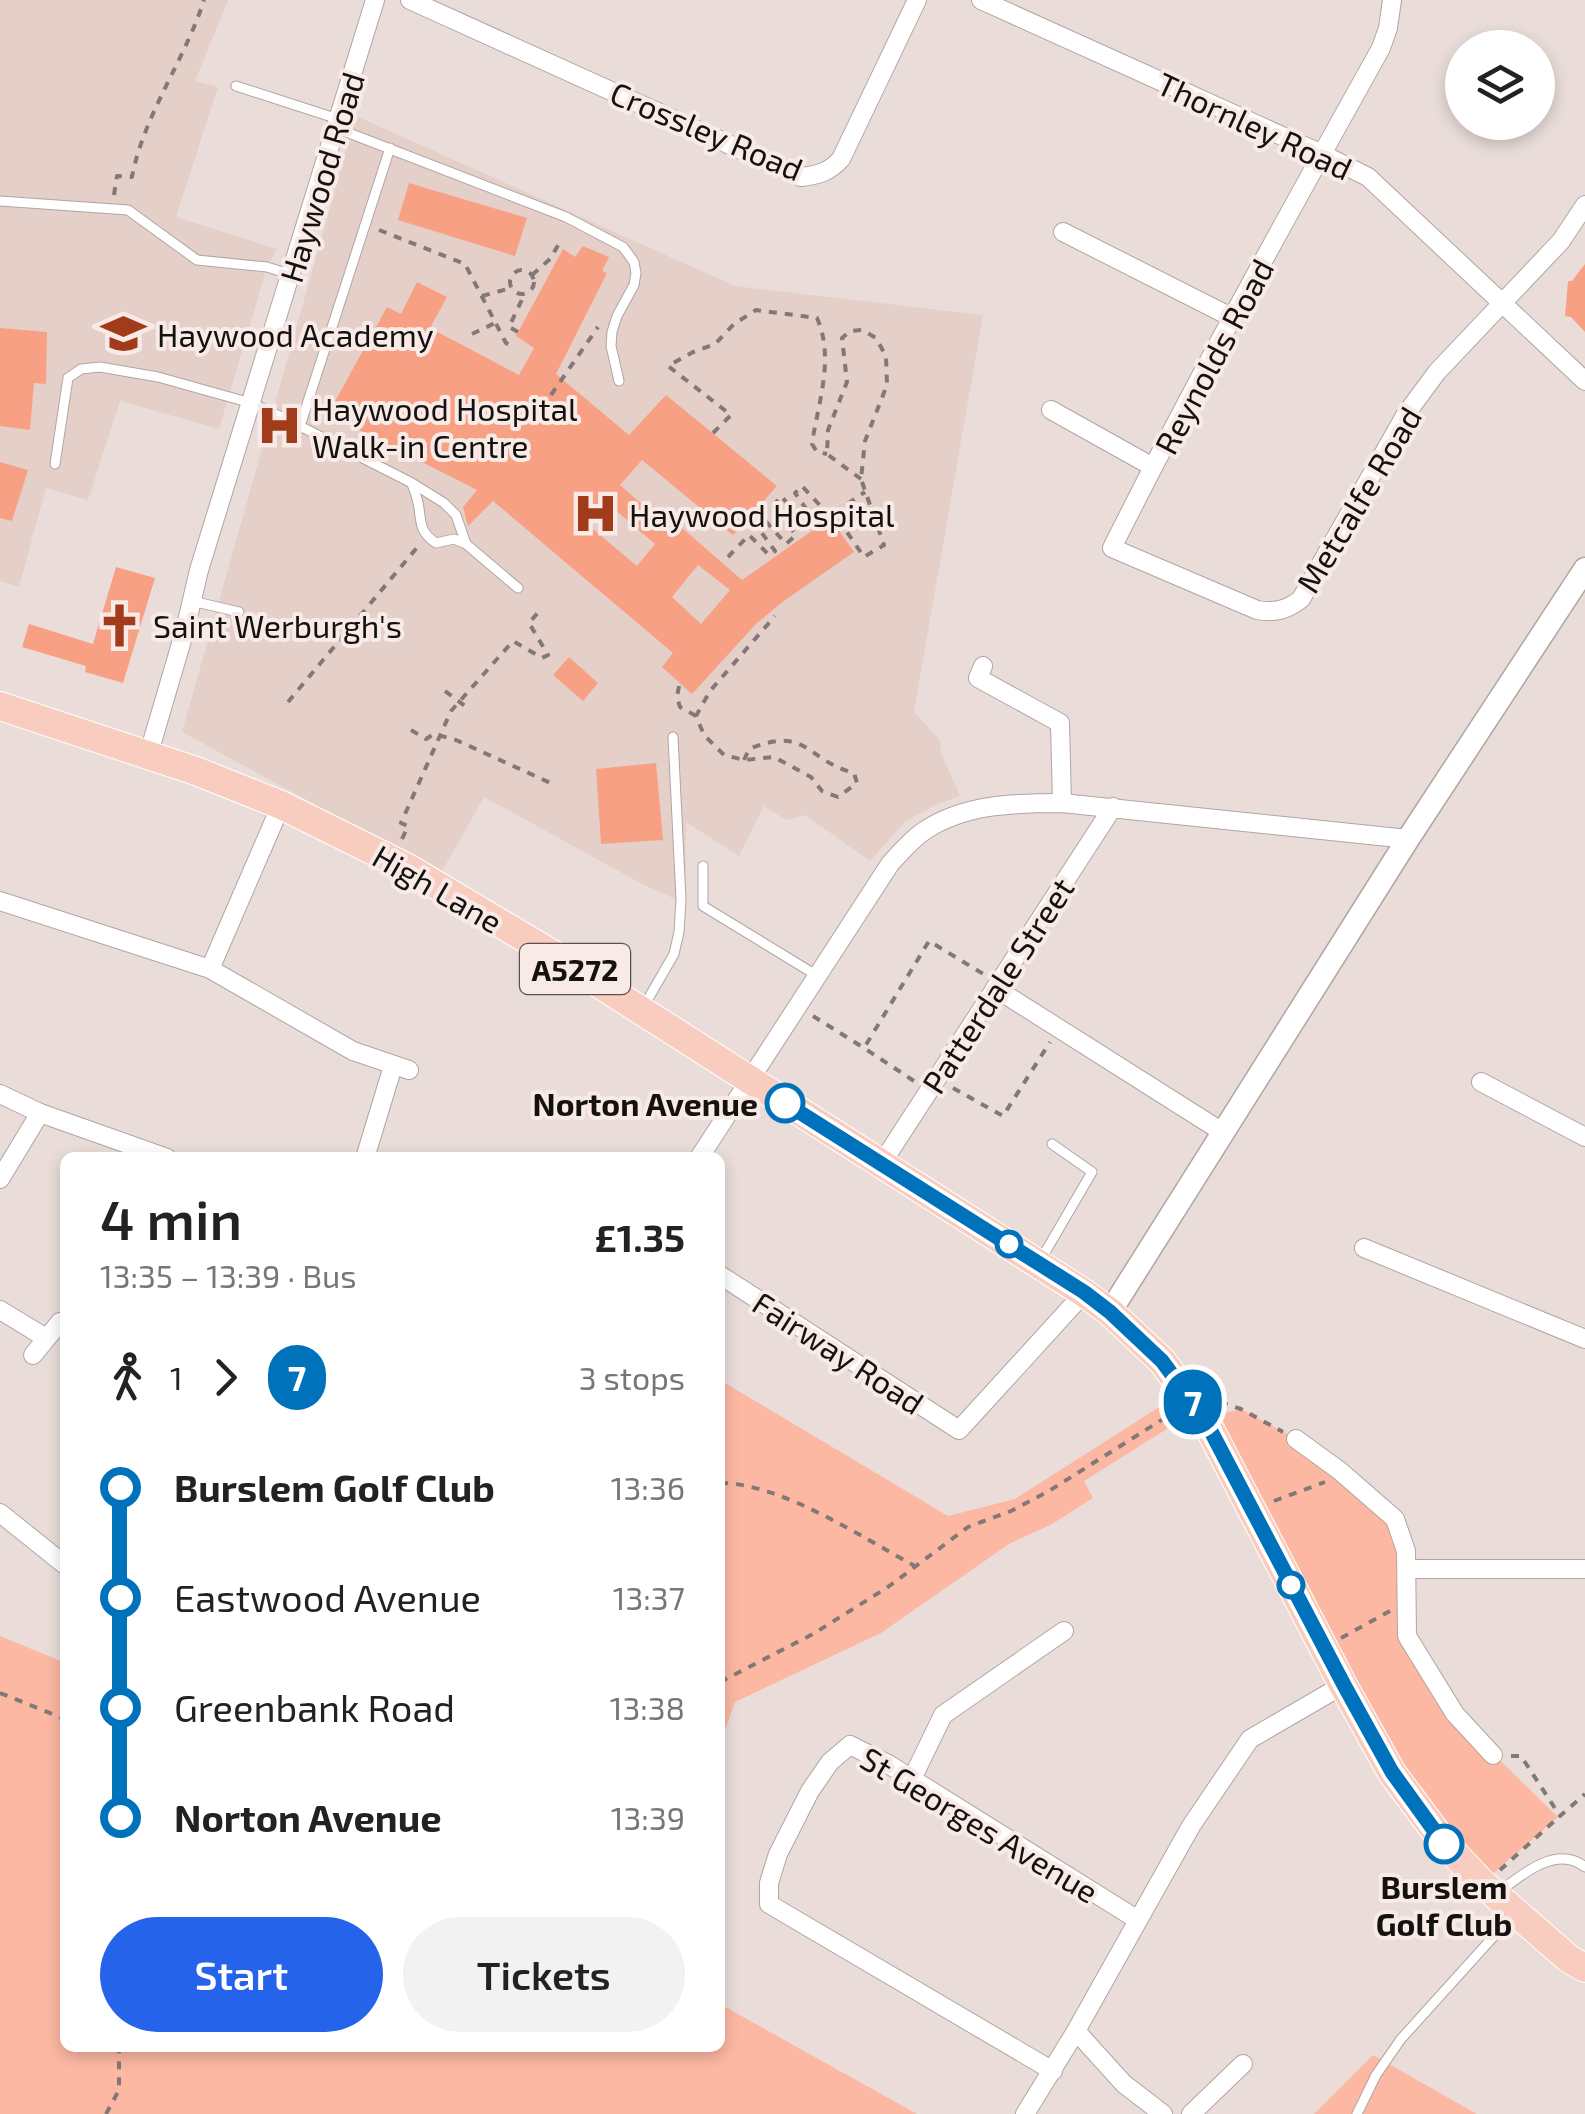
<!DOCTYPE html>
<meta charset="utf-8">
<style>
body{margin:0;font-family:"Exo 2",sans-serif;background:#f2f2f2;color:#222;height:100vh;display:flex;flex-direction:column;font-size:38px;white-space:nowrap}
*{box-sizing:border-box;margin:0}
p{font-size:32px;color:#767676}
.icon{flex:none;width:55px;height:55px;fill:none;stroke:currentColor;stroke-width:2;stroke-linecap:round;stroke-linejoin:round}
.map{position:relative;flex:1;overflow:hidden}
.details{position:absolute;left:60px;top:1152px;width:665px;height:900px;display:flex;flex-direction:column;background:#fff;border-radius:15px;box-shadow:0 5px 15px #0003}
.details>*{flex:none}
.badge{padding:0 20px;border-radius:32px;font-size:35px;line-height:65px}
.controls{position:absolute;left:1445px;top:30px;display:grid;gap:20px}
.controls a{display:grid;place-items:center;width:110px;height:110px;border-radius:50%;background:#fff;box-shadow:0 5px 15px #0003;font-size:50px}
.map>.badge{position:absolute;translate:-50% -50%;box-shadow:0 0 0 5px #fff}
.legs{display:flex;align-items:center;gap:15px;height:110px;padding:0 40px;font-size:32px}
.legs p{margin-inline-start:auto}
.head{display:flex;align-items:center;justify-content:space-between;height:170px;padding:0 40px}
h1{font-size:55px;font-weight:600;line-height:75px}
.primary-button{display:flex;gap:20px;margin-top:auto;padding:20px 40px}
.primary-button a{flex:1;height:115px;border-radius:60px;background:#2563eb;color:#fff;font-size:40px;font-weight:600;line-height:115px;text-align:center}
.primary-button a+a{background:#f2f2f2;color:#222}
ul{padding:0 40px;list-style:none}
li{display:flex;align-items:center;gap:35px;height:110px;font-size:38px}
li i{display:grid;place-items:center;width:15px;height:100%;margin:0 12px;background:currentColor}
li i::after{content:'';width:25px;height:25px;margin:-12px;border:8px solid;border-radius:50%;background:#fff}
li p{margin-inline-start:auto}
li:first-child i{background:linear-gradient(#0000 50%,currentColor 0)}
li:last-child i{background:linear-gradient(currentColor 50%,#0000 0)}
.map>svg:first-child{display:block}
</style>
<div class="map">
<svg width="1585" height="2114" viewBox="0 0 1585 2114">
<rect width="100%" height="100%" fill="#eaddd9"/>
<g fill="#e5cfc9">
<path d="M0,0H228L195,81L218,87L176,217L277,249L267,267L219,429L120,401L88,500L46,488L19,587L0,581Z"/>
<path d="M356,116L735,286L983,315L914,712L940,740L941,752L960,796L935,805L905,822L870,861L805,815L786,820L764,806L739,856L686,822L685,899H675L644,885L484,797L441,873L182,732Z"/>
</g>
<g fill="#fdb8a3">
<path d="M720,1380L948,1516L1015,1499L1186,1390L1197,1410L1084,1481L1093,1498L1052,1524L1009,1544L881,1633L735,1702L720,1744Z"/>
<path d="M1241,1409L1296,1439L1395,1519L1407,1636L1477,1738L1558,1817L1482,1883L1445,1844L1204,1418Z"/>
<path d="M0,1636L61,1661L65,1657V2048H720V2004L917,2114H0Z"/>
<path d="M1373,2055L1477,2114H1314Z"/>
</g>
<g fill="#f8a084" fill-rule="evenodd">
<path d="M409,183L527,218L515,256L398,220Z"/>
<path d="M583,246L609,257L602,271L607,273L556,374L629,435L666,395L777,486L733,535L642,460L620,485L652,513L658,507L742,580L830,518L854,552L781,603L756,624L692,694L662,667L673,653L493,501L468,526L463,507L477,490L328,414L387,307L401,314L417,282L447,297L430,328L519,375L534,348L516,336L563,249L575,257ZM606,502L655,544L637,566L587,524ZM698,565L730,590L701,624L672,597Z"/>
<path d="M1585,264V332L1571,317L1565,316L1568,281H1572Z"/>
<path d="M0,328L47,332L46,384L34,383L30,430L0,426Z"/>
<path d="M0,462L28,470L12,521L0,518Z"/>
<path d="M116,567L155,578L123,683L85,672L86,666L22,647L29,624L93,644Z"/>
<path d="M569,657L598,683L583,701L553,675Z"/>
<path d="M656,763L663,840L601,844L596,769Z"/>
</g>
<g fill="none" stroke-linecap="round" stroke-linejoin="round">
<defs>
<g id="service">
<path d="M236,86L338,119"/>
<path d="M336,128L566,217L623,247L634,262L636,273L634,285L617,316L612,332L611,346L619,381"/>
<path d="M0,201L128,210L197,260L267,267L289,274"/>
<path d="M300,426L390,148"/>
<path d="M55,464L68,378L81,369L100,367L158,377L251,403L282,417L412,483L444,503L456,515L466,544"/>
<path d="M412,484C415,492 418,500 419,508C421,525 421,533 436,543L454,539L466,544L518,588"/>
<path d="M192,601L239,612"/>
<path d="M703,866V906L816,975"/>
<path d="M644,1006L674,954L679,932L681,899L673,737"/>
<path d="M1040,1261L1092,1172L1052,1144"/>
<path d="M1498,1893C1521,1875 1557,1844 1585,1867"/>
<path d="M1357,2114L1376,2075L1401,2039L1513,1915"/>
</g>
<g id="minor">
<path d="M410,0L801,177C819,175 829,172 841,159L917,0"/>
<path d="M981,0L1322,154L1368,177L1585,381"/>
<path d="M1392,0L1388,28L1381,48C1289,213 1197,378 1112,548L1257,610C1275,613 1287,610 1301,599L1406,414L1437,372L1561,241L1585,205"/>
<path d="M1063,232L1233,318"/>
<path d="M1051,410L1153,467"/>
<path d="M983,666L978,678L1060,723L1062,803"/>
<path d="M148,756L185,630L199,570L375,0"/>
<path d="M281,805L210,969L353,1051L409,1070"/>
<path d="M0,901L210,969"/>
<path d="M995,988L1224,1133"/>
<path d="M1481,1082L1585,1137"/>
<path d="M0,1094L40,1113L167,1158"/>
<path d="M365,1158L393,1066"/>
<path d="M699,1158L890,864C900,853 911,840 924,831C964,804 1014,803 1062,803L1408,839"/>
<path d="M882,1163L1113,807"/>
<path d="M0,1179L40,1113"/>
<path d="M1364,1248L1585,1339"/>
<path d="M720,1275L959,1430L1084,1293"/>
<path d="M0,1310L46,1338"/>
<path d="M33,1355L60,1322"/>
<path d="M1296,1439L1340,1471L1395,1519L1406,1551L1407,1636L1455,1714L1493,1755"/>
<path d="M0,1513L65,1565"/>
<path d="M1407,1569H1585"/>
<path d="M912,1779L943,1715L1064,1631"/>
<path d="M1076,2031L1124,2084L1163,2114"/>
<path d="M1053,2071L769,1904V1883L778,1854L810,1791L830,1762L850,1745L888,1764L1138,1920"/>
<path d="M1025,2114L1076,2031L1191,1826L1250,1739L1343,1685"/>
<path d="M1191,2114L1243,2064"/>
</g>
<path id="tertiary" d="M1110,1312L1408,839L1585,569"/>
<path id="primary" d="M0,706L196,771L281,805L406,867L562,960L1084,1293L1110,1312L1162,1361L1204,1418L1343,1685L1392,1773L1445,1844L1482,1883L1569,1959L1585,1968"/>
</defs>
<use href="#service" stroke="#b1a5a1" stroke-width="11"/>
<use href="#minor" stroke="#b1a5a1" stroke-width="20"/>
<use href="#tertiary" stroke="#b1a5a1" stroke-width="25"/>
<use href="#primary" stroke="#fff" stroke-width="30"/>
<g stroke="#827976" stroke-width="4" stroke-dasharray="8 8" stroke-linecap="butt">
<path d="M114,195L117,176L132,177C144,114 185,60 204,0"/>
<path d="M379,230L465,264L506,343L513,347"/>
<circle cx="522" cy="282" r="12"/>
<path d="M532,275L550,259L560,242"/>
<path d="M482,296L511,288"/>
<path d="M518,332L509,327L525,293"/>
<path d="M472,334L495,323"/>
<path d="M551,395L598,327"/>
<path d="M713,433L731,415L668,366L693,352L715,344L734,324L756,310L817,318C835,359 818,402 812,444L817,452L827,454"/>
<path d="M861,479L827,454L828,430L847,382L842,338L850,331L862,330L876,338L886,356L887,385L865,441L861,479L884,545L864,557L834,513L865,492"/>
<path d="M728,557L749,535L769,555L775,551L756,525L763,518L786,544L796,535L774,505L781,496L809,528L816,523L795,493L802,486L828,514L834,513"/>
<path d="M679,686L677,697L680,707L696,716"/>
<path d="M445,691L469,709"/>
<path d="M288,702L420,544"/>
<path d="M411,730L426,739L434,734L456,740L555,785"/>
<path d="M744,760L749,749C808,725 805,760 854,773L857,783L838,797L822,791L811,777L774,757L744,760L724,755L704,735L696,716L710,691L775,616"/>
<path d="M402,839L408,826L401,823L451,711L513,641L542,658L548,655L529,623L541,609"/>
<path d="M813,1016L864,1048"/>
<path d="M914,1081L864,1048L929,941L985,975"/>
<path d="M953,1088L1003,1116L1050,1042"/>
<path d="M1220,1402L1241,1409L1283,1432"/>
<path d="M720,1483C781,1483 861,1537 915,1566"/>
<path d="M1274,1501L1325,1482"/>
<path d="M1341,1638L1390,1611"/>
<path d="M720,1682L813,1634L888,1587L968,1527L1011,1511L1049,1491L1171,1414"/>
<path d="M0,1693L65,1719"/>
<path d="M1511,1756H1521L1560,1816L1585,1794"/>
<path d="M1500,1870L1560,1816"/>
<path d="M106,2114L119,2090V2048"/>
</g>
<use href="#service" stroke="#fff" stroke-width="9"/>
<use href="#minor" stroke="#fff" stroke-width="18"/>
<use href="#tertiary" stroke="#fff" stroke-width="22"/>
<use href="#primary" stroke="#f8cdc0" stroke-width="28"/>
</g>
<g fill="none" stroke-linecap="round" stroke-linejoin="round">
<defs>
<path id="line-1" d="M785,1103L1084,1292L1110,1312L1162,1361L1204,1418L1344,1685L1392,1772L1444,1844"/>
</defs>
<use href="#line-1" stroke="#fff" stroke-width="22"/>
<use href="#line-1" stroke="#0072bc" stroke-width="15"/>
</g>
<defs>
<symbol id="school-bare" viewBox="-9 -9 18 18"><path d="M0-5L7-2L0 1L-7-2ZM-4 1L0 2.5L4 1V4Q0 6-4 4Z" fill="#a23b19" stroke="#f8eae6" stroke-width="2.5" paint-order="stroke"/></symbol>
<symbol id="hospital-bare" viewBox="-9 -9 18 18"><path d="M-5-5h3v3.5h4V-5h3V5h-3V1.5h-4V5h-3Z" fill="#a23b19" stroke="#f8eae6" stroke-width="2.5" paint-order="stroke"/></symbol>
<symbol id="church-bare" viewBox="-9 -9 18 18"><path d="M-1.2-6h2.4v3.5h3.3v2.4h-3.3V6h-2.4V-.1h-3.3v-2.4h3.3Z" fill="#a23b19" stroke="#f8eae6" stroke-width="2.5" paint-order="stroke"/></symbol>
</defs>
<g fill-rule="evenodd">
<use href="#school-bare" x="92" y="302" width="63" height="63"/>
<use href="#hospital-bare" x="248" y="394" width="63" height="63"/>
<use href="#hospital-bare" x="564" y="482" width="63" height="63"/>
<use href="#church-bare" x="88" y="594" width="63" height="63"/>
</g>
<g fill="#fff" stroke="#0072bc" stroke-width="5">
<circle cx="785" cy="1103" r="18"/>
<circle cx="1009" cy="1244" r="12"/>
<circle cx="1291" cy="1585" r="12"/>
<circle cx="1444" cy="1844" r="18"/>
</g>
<g text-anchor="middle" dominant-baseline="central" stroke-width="8" stroke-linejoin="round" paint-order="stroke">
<rect fill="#f8eae6" stroke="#595250" stroke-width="2.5" x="520" y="944" width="110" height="50" rx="8"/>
<g font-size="30" font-weight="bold" fill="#15110f">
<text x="575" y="969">A5272</text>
</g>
<g font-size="32" fill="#15110f" stroke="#f8eae6">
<text transform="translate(1255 125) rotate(25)">Thornley Road</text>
<text transform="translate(707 130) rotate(23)">Crossley Road</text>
<text transform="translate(321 177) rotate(-73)">Haywood Road</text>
<text transform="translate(1213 356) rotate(-62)">Reynolds Road</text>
<text transform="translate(1358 499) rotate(-59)">Metcalfe Road</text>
<text transform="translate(438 888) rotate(30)">High Lane</text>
<text transform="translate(997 985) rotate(-57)">Patterdale Street</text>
<text transform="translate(839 1352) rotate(33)">Fairway Road</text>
<text transform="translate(980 1824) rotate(31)">St Georges Avenue</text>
</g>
<g font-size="32" fill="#15110f" stroke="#f8eae6" text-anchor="start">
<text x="157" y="334">Haywood Academy</text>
<text x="312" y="408">Haywood Hospital<tspan x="312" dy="37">Walk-in Centre</tspan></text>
<text x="629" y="514">Haywood Hospital</text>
<text x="153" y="625">Saint Werburgh's</text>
</g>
<g font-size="32" font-weight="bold" fill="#15110f" stroke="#f8eae6" text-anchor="end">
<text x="758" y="1103">Norton Avenue</text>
<text x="1444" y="1886" text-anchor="middle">Burslem<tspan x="1444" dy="37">Golf Club</tspan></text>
</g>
</g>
</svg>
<div class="controls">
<a><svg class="icon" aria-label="layers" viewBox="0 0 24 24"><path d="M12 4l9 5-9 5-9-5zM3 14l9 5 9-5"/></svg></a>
</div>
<b class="badge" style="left:1193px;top:1402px;background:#0072bc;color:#fff">7</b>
<section class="details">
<div class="head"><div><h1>4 min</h1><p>13:35 – 13:39 · Bus</p></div><b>£1.35</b></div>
<div class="legs"><svg class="icon" aria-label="walk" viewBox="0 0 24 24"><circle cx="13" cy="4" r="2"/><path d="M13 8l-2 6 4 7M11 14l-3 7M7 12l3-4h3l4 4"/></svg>1<svg class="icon" aria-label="forward" viewBox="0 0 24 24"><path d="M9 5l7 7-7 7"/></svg><b class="badge" style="background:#0072bc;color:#fff">7</b><p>3 stops</p></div>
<ul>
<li><i style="color:#0072bc"></i><b>Burslem Golf Club</b><p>13:36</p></li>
<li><i style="color:#0072bc"></i><span>Eastwood Avenue</span><p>13:37</p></li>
<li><i style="color:#0072bc"></i><span>Greenbank Road</span><p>13:38</p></li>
<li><i style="color:#0072bc"></i><b>Norton Avenue</b><p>13:39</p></li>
</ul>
<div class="primary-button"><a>Start</a><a>Tickets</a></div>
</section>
</div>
